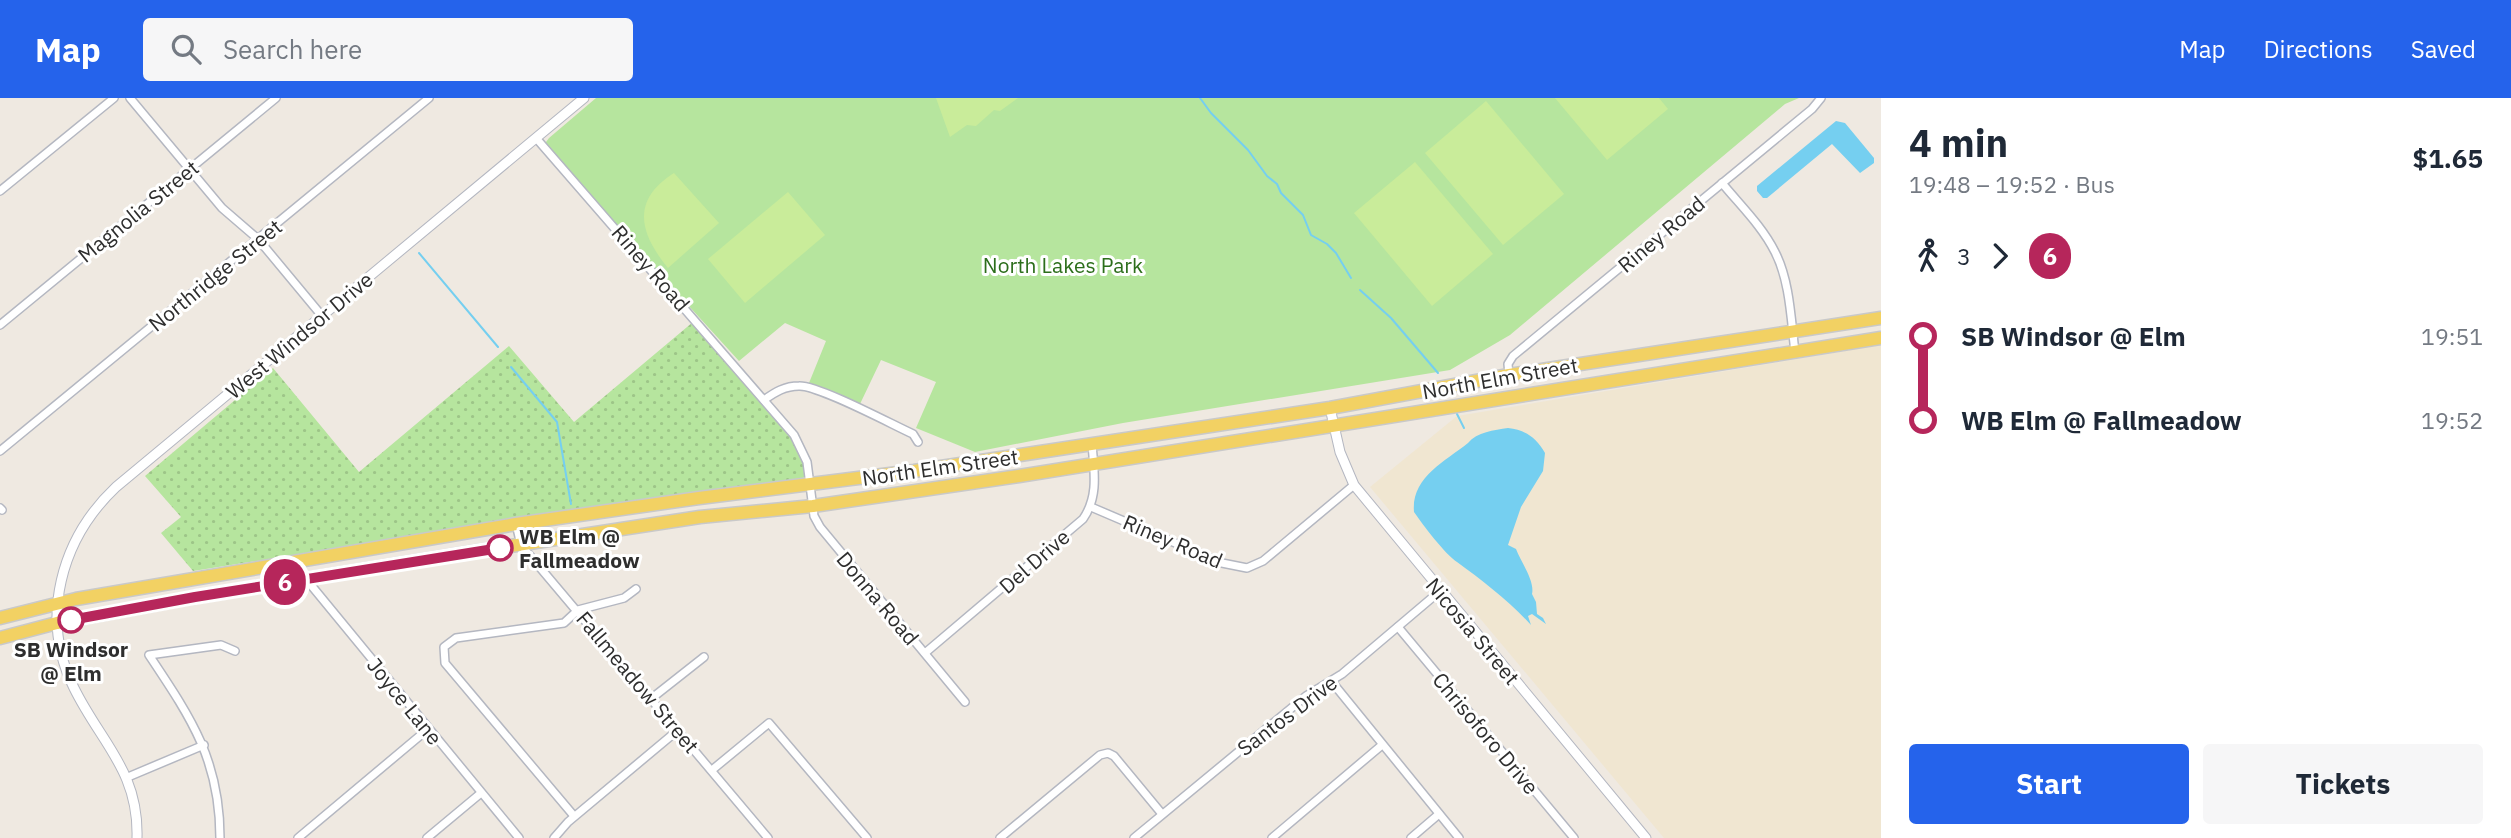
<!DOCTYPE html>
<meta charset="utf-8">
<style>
body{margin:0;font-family:"IBM Plex Sans",sans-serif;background:#f6f6f7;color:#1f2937;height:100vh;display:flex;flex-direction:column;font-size:26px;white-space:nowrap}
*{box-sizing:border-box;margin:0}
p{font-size:23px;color:#747a83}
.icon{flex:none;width:38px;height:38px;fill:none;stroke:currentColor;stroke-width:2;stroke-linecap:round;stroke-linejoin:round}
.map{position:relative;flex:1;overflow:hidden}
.drawer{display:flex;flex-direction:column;background:#fff;width:630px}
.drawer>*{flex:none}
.badge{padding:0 14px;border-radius:23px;font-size:24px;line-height:46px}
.map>.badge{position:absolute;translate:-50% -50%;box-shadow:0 0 0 4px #fff}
.legs{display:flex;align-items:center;gap:10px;height:77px;padding:0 28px;font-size:23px}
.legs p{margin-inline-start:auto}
.summary{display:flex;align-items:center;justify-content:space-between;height:119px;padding:0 28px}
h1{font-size:38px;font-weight:800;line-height:52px}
.primary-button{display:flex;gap:14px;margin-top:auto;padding:14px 28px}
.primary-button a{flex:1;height:80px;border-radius:7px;background:#2563eb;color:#fff;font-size:28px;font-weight:800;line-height:80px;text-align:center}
.primary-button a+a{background:#f6f6f7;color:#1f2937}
ul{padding:0 28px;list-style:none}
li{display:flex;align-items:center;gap:24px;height:84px;font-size:26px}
li i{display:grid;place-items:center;width:10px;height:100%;margin:0 9px;background:currentColor}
li i::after{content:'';width:18px;height:18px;margin:-9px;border:5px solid;border-radius:50%;background:#fff}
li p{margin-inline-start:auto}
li:first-child i{background:linear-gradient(#0000 50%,currentColor 0)}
li:last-child i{background:linear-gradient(currentColor 50%,#0000 0)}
header{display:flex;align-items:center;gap:42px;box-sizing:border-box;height:98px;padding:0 35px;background:#2563eb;color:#fff}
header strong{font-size:33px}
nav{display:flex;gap:38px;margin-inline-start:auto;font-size:24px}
.search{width:490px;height:63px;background:#f6f6f7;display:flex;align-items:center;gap:18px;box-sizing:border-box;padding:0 24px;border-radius:7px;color:#747a83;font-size:26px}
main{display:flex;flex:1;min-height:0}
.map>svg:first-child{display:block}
</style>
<header>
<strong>Map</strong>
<div class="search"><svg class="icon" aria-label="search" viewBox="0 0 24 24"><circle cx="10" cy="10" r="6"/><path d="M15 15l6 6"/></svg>Search here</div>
<nav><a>Map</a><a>Directions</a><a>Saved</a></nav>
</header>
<main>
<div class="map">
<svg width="1881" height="740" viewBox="0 0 1881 740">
<defs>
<pattern id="grass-dots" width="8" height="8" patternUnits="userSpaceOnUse" patternTransform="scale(1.75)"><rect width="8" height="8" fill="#b6e59e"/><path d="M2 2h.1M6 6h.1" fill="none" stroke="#9dc588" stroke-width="1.8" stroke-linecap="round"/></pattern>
</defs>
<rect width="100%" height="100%" fill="#efe9e1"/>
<path fill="#f0e6d1" d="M1881,247V740H1664L1370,389L1457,318Z"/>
<path fill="url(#grass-dots)" d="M693,224L797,347L806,370L803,383L498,425L193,473L161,435L181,419L145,378L273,270L359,374L509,248L574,324Z"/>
<path fill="#b6e59e" d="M596,0H1799L1785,6L1510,237L1450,272L1123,325L975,354L916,330L936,284L881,262L860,306L809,285L826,243L785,225L739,263L543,48L549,40Z"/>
<g fill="#c9ec9a">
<path d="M936,0H1018L1000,13L994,12L976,28L967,27L950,39Z"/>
<path d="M1555,0H1659L1668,11L1607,62Z"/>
<path d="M1486,3L1564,96L1503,147L1425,55Z"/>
<path d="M1415,64L1493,156L1432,208L1354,115Z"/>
<path d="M674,75L719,125L668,170C639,135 631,102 674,75Z"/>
<path d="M788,94L825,137L745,205L708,161Z"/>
</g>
<g fill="#75cff0">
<path d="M1836,23L1845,25L1874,60V65L1860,75L1832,46L1767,100H1763L1757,93V88Z"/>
<path d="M1508,330C1525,332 1536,339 1545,355L1543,373L1521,409L1508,447L1516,451C1521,464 1535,483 1532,496L1536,504L1537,516L1543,520L1546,526L1532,516L1528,518L1531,527C1510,504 1482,482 1457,464C1445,456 1423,427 1414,414C1411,380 1444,364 1468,345C1477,334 1494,332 1508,330Z"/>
</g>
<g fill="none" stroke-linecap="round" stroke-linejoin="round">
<g stroke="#75cff0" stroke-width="2">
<path d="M1200,0L1211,15L1248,52L1267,78L1277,86L1281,95L1303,117L1311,137L1327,146L1336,155L1351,180"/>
<path d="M419,155L498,249"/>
<path d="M1360,192L1391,220L1438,275"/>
<path d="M511,269L557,324L571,406"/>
<path d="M1457,316L1464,330"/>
</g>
<defs>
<g id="minor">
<path d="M130,0L222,110L258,141L322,218"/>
<path d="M536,40L794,337L807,364L814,418L820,429L965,604"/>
<path d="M1722,85C1740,107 1762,128 1775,154C1790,183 1791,222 1795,254"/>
<path d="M0,93L114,0"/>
<path d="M0,227L276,0"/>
<path d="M1509,277L1508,266L1513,258L1812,11L1821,0"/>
<path d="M764,302C775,294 785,288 799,288C818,287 891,326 913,336L918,344"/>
<path d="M0,353L429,0"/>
<path d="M1091,409L1222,465L1247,470L1263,463L1354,387"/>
<path d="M0,410L2,412"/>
<path d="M516,426L521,447L768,740"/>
<path d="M296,463L306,481L519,740"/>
<path d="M1398,529L1574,740"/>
<path d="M925,555L1083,421C1099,398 1094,373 1092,346"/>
<path d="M1332,584L1459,740"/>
<path d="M652,600L704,559"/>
<path d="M712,672L769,625L867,740"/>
<path d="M128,679L204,647"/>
<path d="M574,718L445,565L444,549L456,540L564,525L578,512L624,500L636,491"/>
<path d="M220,740C220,662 191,620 149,557L221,547L235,553"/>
<path d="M298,740L428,631"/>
<path d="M427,740L481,695"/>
<path d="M554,740L568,724L678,632"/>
<path d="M1000,740L1100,657L1108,655L1114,658L1162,716"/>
<path d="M1134,740L1306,598L1342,576L1440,493"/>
<path d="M1272,740L1382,647"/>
<path d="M1411,740L1439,716"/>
</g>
<g id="tertiary">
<path d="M1330,310L1340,354L1354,387L1646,740"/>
<path d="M137,740C139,673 101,645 74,590C39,520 61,441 116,389L584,0"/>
</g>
<g id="primary">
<path d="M0,520L76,501L516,426L699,400L914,373L1330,310L1509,277L1881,220"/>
<path d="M0,540L57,525L195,499L478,453L700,419L813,408L1019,378L1881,240"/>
</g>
</defs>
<use href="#minor" stroke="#b4b7c1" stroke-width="10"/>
<use href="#tertiary" stroke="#b4b7c1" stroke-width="11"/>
<use href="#primary" stroke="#c9c9c9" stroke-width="15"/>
<use href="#minor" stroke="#fff" stroke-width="7"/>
<use href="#tertiary" stroke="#fff" stroke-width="9"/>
<use href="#primary" stroke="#f2d163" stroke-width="12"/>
</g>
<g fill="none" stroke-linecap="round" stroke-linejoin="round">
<defs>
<path id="line-1" d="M71,522L195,499L500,450"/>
</defs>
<use href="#line-1" stroke="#fff" stroke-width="16"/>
<use href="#line-1" stroke="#b6265b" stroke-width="10"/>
</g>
<g fill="#fff" stroke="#b6265b" stroke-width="3.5">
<circle cx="500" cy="450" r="12"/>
<circle cx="71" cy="522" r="12"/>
</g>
<g text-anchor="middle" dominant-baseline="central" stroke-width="6" stroke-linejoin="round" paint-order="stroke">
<g font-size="21" fill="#2e2e2e" stroke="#fff">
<text transform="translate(138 113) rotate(-39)">Magnolia Street</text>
<text transform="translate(1661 136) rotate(-40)">Riney Road</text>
<text transform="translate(651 170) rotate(49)">Riney Road</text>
<text transform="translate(215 177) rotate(-39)">Northridge Street</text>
<text transform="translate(299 237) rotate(-40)">West Windsor Drive</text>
<text transform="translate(1500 280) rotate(-10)">North Elm Street</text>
<text transform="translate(940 369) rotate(-8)">North Elm Street</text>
<text transform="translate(1173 443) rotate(23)">Riney Road</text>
<text transform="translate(1034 463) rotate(-41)">Del Drive</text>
<text transform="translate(878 500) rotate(50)">Donna Road</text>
<text transform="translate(1473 533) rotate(50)">Nicosia Street</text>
<text transform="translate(638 584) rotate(50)">Fallmeadow Street</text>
<text transform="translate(405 603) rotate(51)">Joyce Lane</text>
<text transform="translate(1287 617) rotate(-37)">Santos Drive</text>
<text transform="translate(1486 635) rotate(50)">Chrisoforo Drive</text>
</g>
<g font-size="21" fill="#2c6e1b" stroke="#fff">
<text x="1063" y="167">North Lakes Park</text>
</g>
<g font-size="21" font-weight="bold" fill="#2e2e2e" stroke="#fff" text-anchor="start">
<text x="519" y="438">WB Elm @<tspan x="519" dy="24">Fallmeadow</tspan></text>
<text x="71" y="551" text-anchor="middle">SB Windsor<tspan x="71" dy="24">@ Elm</tspan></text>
</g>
</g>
</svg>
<b class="badge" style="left:285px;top:484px;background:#b6265b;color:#fff">6</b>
</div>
<section class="drawer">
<div class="summary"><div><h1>4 min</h1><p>19:48 – 19:52 · Bus</p></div><b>$1.65</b></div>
<div class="legs"><svg class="icon" aria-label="walk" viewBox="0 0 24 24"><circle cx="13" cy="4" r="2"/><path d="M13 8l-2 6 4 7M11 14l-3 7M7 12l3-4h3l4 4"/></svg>3<svg class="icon" aria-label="forward" viewBox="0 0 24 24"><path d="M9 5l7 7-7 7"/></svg><b class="badge" style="background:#b6265b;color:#fff">6</b></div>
<ul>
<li><i style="color:#b6265b"></i><b>SB Windsor @ Elm</b><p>19:51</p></li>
<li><i style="color:#b6265b"></i><b>WB Elm @ Fallmeadow</b><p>19:52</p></li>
</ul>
<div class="primary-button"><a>Start</a><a>Tickets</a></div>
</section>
</main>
